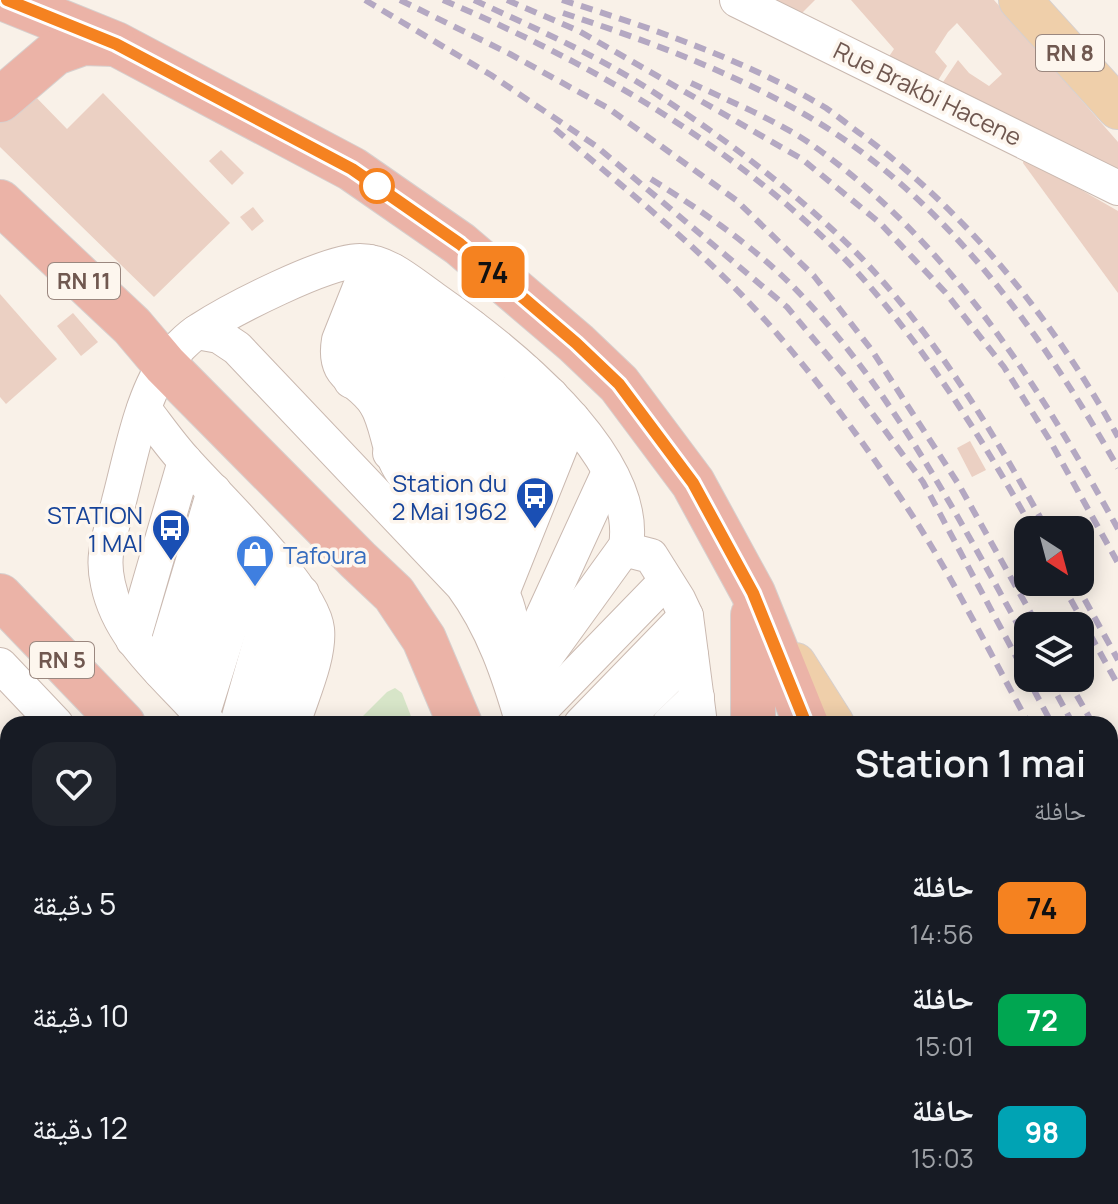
<!DOCTYPE html>
<html lang="ar">
<meta charset="utf-8">
<style>
body{margin:0;font-family:Manrope,"Noto Naskh Arabic",sans-serif;background:#20242c;color:#f1f3f6;direction:rtl;height:100vh;display:flex;flex-direction:column;font-size:30px;white-space:nowrap}
*{box-sizing:border-box;margin:0}
p{font-size:26px;color:#9ea1a6}
.icon{flex:none;width:44px;height:44px;fill:none;stroke:currentColor;stroke-width:2;stroke-linecap:round;stroke-linejoin:round}
.map{position:relative;flex:1;overflow:hidden;direction:ltr}
.details{position:absolute;left:0px;top:716px;width:1118px;height:488px;display:flex;flex-direction:column;background:#171b24;border-radius:24px 24px 0 0;box-shadow:0 4px 20px #0003;direction:rtl}
.details>*{flex:none}
.badge{padding:0 16px;border-radius:12px;font-size:28px;line-height:52px}
.needle{width:52px;rotate:144deg}
.tools{position:absolute;left:1014px;top:516px;display:grid;gap:16px}
.tools a{display:grid;place-items:center;width:80px;height:80px;border-radius:16px;background:#171b24;box-shadow:0 4px 20px #0003;font-size:40px}
.map>.badge{position:absolute;translate:-50% -50%;box-shadow:0 0 0 4px #fff}
.round{display:grid;place-items:center;flex:none;width:84px;height:84px;border-radius:24px;background:#20242c}
.head{display:flex;align-items:center;justify-content:space-between;height:136px;padding:0 32px}
h1{font-size:38px;font-weight:600;line-height:60px}
ul{padding:0;list-style:none}
li{display:flex;align-items:center;gap:24px;height:112px;padding:0 32px}
li div{flex:1}
li b{display:block;font-size:30px}
li em{font-style:normal}
li .badge{min-width:88px;font-weight:700;text-align:center}
.map>svg:first-child{display:block}
</style>
<div class="map">
<svg width="1118" height="1204" viewBox="0 0 1118 1204">
<rect width="100%" height="100%" fill="#f9f1e8"/>
<path fill="#d7e5c8" d="M395,688L402,693L414,724H355L387,692Z"/>
<g fill="#ebd0c3">
<path d="M770,0H815L793,22Z"/>
<path d="M851,0H994L1118,142V183L943,82L958,60L969,73L989,86L1002,74L957,23L948,32L935,52L947,66L932,90L886,61L894,49Z"/>
<path d="M28,89L67,129L103,93L230,223L154,297L0,147V117Z"/>
<path d="M221,150L244,173L232,185L209,161Z"/>
<path d="M1024,157L1118,211V293L1023,163Z"/>
<path d="M253,207L264,221L252,231L240,217Z"/>
<path d="M0,294L57,359L6,404L0,397Z"/>
<path d="M73,313L98,342L81,356L57,326Z"/>
<path d="M970,441L986,470L972,477L957,448Z"/>
<path d="M8,1134V1196H118L119,1199L105,1204H0V1137Z"/>
<path d="M1044,1196H1051L1055,1204H1023Z"/>
</g>
<g fill="none" stroke-linecap="round" stroke-linejoin="round">
<defs>
<g id="minor">
<path d="M737,0L1118,188"/>
<path d="M370,262L339,340C332,380 359,377 376,404C389,426 387,451 402,472C430,510 480,550 501,591C511,610 514,635 515,657"/>
<path d="M197,332L219,336L237,348L462,585C493,627 509,675 523,724"/>
<path d="M351,381L393,271"/>
<path d="M376,404L420,290"/>
<path d="M144,409C158,427 171,446 186,462C217,497 313,588 317,629C320,657 301,697 293,724"/>
<path d="M390,453L447,309"/>
<path d="M412,483L472,327"/>
<path d="M435,510L498,348"/>
<path d="M458,537L525,371"/>
<path d="M624,549L651,556L678,599L686,616L700,724"/>
<path d="M481,564L551,395"/>
<path d="M502,593L572,418"/>
<path d="M133,640L185,461"/>
<path d="M0,665L56,724"/>
<path d="M519,668L609,472"/>
<path d="M160,671L214,491"/>
<path d="M182,693L237,517"/>
<path d="M202,716L257,541"/>
<path d="M209,724C173,680 120,643 108,584C106,575 105,562 106,554C108,536 115,518 119,501C130,460 141,398 165,364C173,353 188,337 200,330C231,310 325,261 360,261C388,261 412,284 434,299C501,346 641,454 626,546L516,698"/>
<path d="M237,724L281,569"/>
<path d="M264,724L302,593"/>
<path d="M527,724L665,582"/>
<path d="M581,724L686,616"/>
<path d="M621,724L691,655"/>
<path d="M669,724L697,697"/>
<path d="M0,1014L8,1023"/>
<path d="M548,1196L555,1204"/>
<path d="M741,1196L744,1204"/>
<path d="M792,1196L795,1204"/>
<path d="M275,1204L294,1196"/>
<path d="M395,1204L404,1196"/>
</g>
<g id="major">
<path d="M1020,0L1118,108"/>
<path d="M795,664L833,724"/>
<path d="M1110,1186L1118,1201"/>
</g>
<g id="highway">
<path d="M7,0L116,44L352,169L460,244L576,343L619,384L693,483L753,593L806,724"/>
<path d="M0,100L55,53L83,43L114,44"/>
<path d="M0,202L132,326L165,365L358,560L394,594L424,639L460,724"/>
<path d="M0,596L123,724"/>
<path d="M753,724V615"/>
<path d="M606,1196L615,1204"/>
<path d="M644,1196L647,1204"/>
<path d="M986,1196L989,1204"/>
</g>
</defs>
<use href="#minor" stroke="#cab9b0" stroke-width="36"/>
<use href="#major" stroke="#d7d0ce" stroke-width="44"/>
<use href="#highway" stroke="#d7d0ce" stroke-width="46"/>
<use href="#minor" stroke="#fff" stroke-width="34"/>
<use href="#major" stroke="#efcfaa" stroke-width="42"/>
<use href="#highway" stroke="#ebb3a7" stroke-width="44"/>
<g stroke="#b4a8c2" stroke-width="6" stroke-dasharray="12 8" stroke-linecap="butt">
<path d="M365,0L491,75L596,146L787,307L844,375L923,482L1052,724"/>
<path d="M400,0L510,54L608,108L736,200L814,276L871,349L959,485L1038,626"/>
<path d="M443,0C582,59 716,135 826,240C907,318 979,432 1033,530"/>
<path d="M474,0C532,27 592,53 647,88C713,130 776,177 834,231C920,310 991,427 1047,530"/>
<path d="M507,0L579,31L802,159L880,223L945,292L1004,367L1049,439L1118,563"/>
<path d="M562,0C649,27 748,61 826,108C839,117 852,128 865,137C970,216 1055,322 1118,437"/>
<path d="M563,13C651,42 741,75 819,123C949,203 1045,338 1118,468"/>
<path d="M691,83C731,102 779,121 815,147C951,244 1039,386 1118,529"/>
<path d="M555,129C632,195 713,258 779,336C821,385 860,438 896,491C947,565 986,646 1029,724"/>
<path d="M651,179C705,213 761,251 804,298C898,399 961,523 1028,643"/>
<path d="M1061,582L1118,685"/>
<path d="M1075,582L1118,660"/>
<path d="M1048,678L1073,724"/>
<path d="M1067,678L1093,724"/>
<path d="M1110,754L1118,768"/>
<path d="M1110,790L1118,804"/>
<path d="M1110,834L1118,849"/>
<path d="M1110,872L1118,887"/>
</g>
</g>
<g fill="none" stroke-linecap="round" stroke-linejoin="round">
<defs>
<path id="line" d="M7,0L116,44L352,169L460,244L576,343L619,384L693,483L753,593L806,724"/>
</defs>
<use href="#line" stroke="#fff" stroke-width="18"/>
<use href="#line" stroke="#f58220" stroke-width="12"/>
</g>
<defs>
<symbol id="bus-pin" viewBox="-11 -11 22 30"><path d="M0 17L-7.5 6A9.5 9.5 0 1 1 7.5 6Z" fill="#1a4fb4" stroke="#fdf6ee"/><path d="M-5-6H5V4H4V6H2V4H-2V6H-4V4H-5ZM-3.5-4V0h7V-4ZM-3.5 1.2v1.5H-2V1.2ZM2 1.2v1.5H3.5V1.2Z" fill="#fff"/></symbol>
<symbol id="shop-pin" viewBox="-11 -11 22 30"><path d="M0 17L-7.5 6A9.5 9.5 0 1 1 7.5 6Z" fill="#3f7fe0" stroke="#fdf6ee"/><path d="M-5-2.5h2.3a2.7 3.5 0 0 1 5.4 0H5L5.5 6h-11ZM-1.5-2.5h3a1.5 2.3 0 0 0-3 0Z" fill="#fff"/></symbol>
</defs>
<g fill-rule="evenodd">
<use href="#bus-pin" x="513" y="474" width="44" height="60"/>
<use href="#bus-pin" x="149" y="506" width="44" height="60"/>
<use href="#shop-pin" x="233" y="532" width="44" height="60"/>
</g>
<circle fill="#fff" stroke="#f58220" stroke-width="4" cx="377" cy="186" r="16"/>
<g text-anchor="middle" dominant-baseline="central" stroke-width="7" stroke-linejoin="round" paint-order="stroke">
<g fill="#fdf6ee" stroke="#9a877f" stroke-width="2">
<rect x="1036" y="35" width="68" height="36" rx="6"/>
<rect x="48" y="263" width="72" height="36" rx="6"/>
<rect x="30" y="642" width="64" height="36" rx="6"/>
</g>
<g font-size="22" font-weight="bold" fill="#705850">
<text x="1070" y="53">RN 8</text>
<text x="84" y="281">RN 11</text>
<text x="62" y="660">RN 5</text>
</g>
<g font-size="24" fill="#705850" stroke="#fdf6ee">
<text transform="translate(928 93) rotate(26)">Rue Brakbi Hacene</text>
</g>
<g font-size="24" fill="#164399" stroke="#fdf6ee" text-anchor="end">
<text x="507" y="482">Station du<tspan x="507" dy="28">2 Mai 1962</tspan></text>
<text x="143" y="514">STATION<tspan x="143" dy="28">1 MAI</tspan></text>
</g>
<g font-size="24" fill="#366cbe" stroke="#fdf6ee" text-anchor="start">
<text x="283" y="554">Tafoura</text>
</g>
</g>
</svg>
<div class="tools">
<a><svg class="needle" viewBox="-14 -14 28 28"><path d="M0-13l5 13h-10z" fill="#e53935"/><path d="M0 13l5-13h-10z" fill="#9ea1a6"/></svg></a>
<a><svg class="icon" aria-label="layers" viewBox="0 0 24 24"><path d="M12 4l9 5-9 5-9-5zM3 14l9 5 9-5"/></svg></a>
</div>
<b class="badge" style="left:493px;top:272px;background:#f58220;color:#111">74</b>
<section class="details">
<div class="head"><div><h1>Station 1 mai</h1><p>حافلة</p></div><a class="round"><svg class="icon" aria-label="heart" viewBox="0 0 24 24"><path d="M12 20l-8-8c-3-5 5-10 8-4 3-6 11-1 8 4z"/></svg></a></div>
<ul>
<li><span class="badge" style="background:#f58220;color:#111">74</span><div><b>حافلة</b><p>14:56</p></div><em>5 دقيقة</em></li>
<li><span class="badge" style="background:#00a651;color:#fff">72</span><div><b>حافلة</b><p>15:01</p></div><em>10 دقيقة</em></li>
<li><span class="badge" style="background:#00a3b4;color:#fff">98</span><div><b>حافلة</b><p>15:03</p></div><em>12 دقيقة</em></li>
</ul>
</section>
</div>
